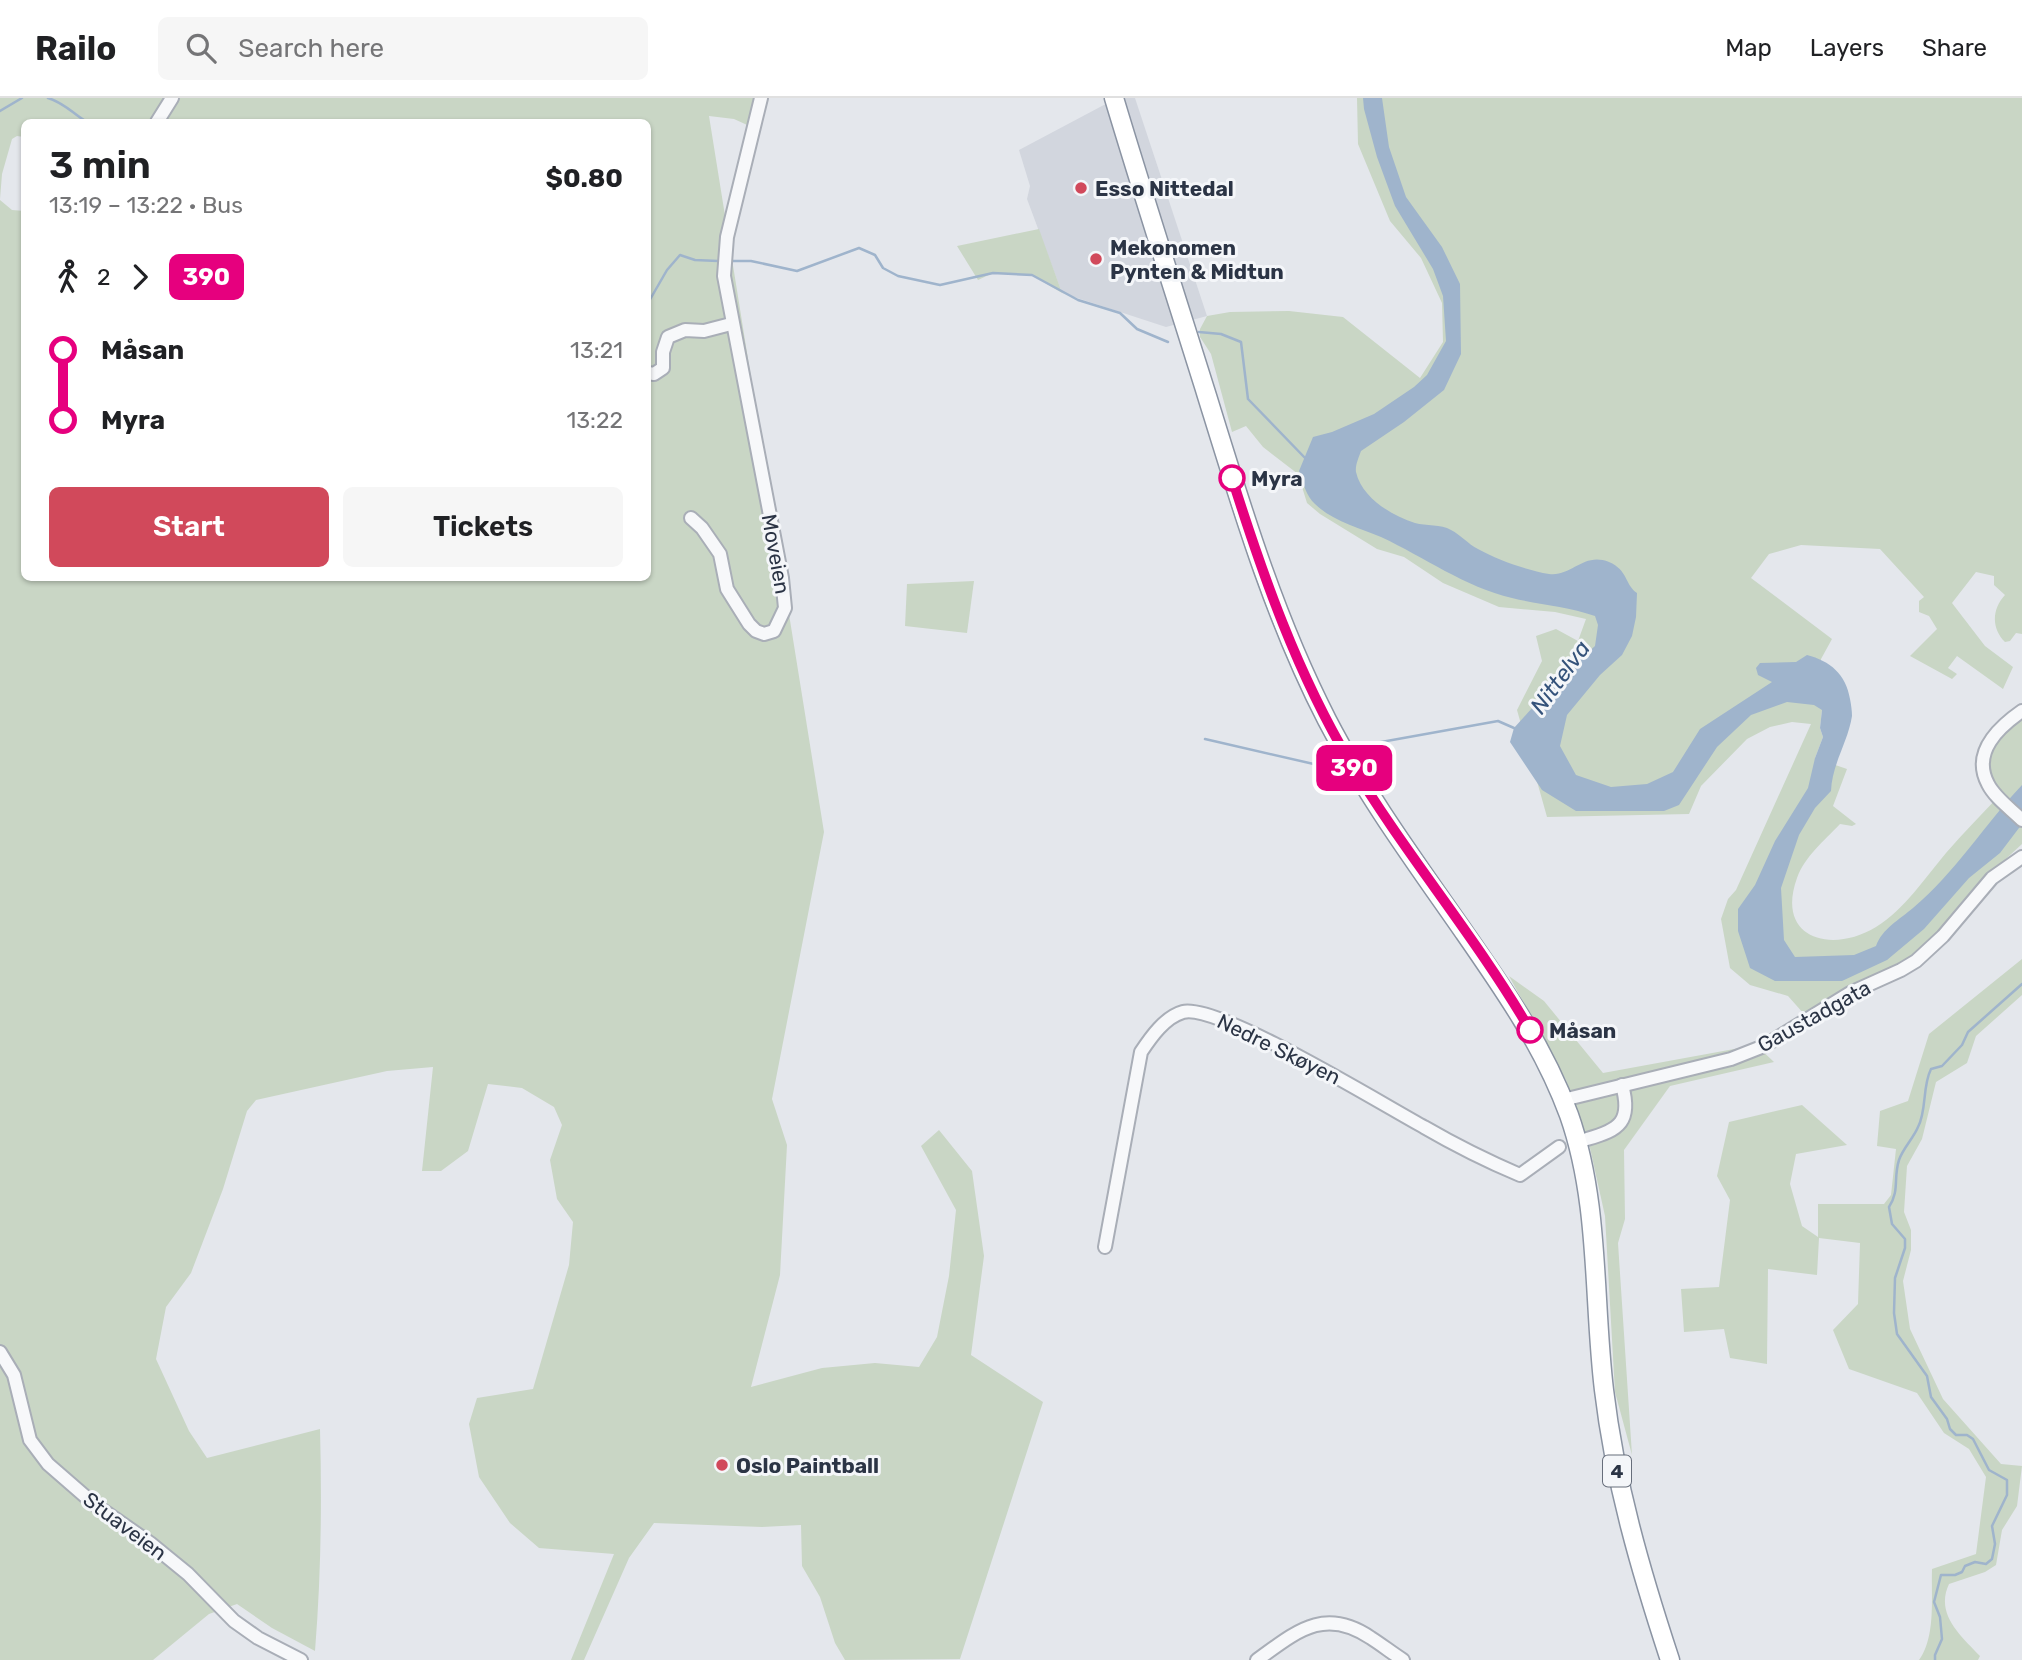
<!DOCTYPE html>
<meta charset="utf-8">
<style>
body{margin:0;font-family:Rubik,sans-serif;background:#f6f6f6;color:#202124;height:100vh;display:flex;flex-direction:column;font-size:26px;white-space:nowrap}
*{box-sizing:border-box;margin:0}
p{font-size:23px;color:#757577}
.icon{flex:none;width:38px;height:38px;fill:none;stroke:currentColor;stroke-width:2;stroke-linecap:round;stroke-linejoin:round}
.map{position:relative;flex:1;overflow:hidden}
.drawer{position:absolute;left:21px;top:21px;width:630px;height:462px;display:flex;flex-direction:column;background:#fff;border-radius:10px;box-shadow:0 2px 5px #0004}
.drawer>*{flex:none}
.badge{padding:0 14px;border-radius:10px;font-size:24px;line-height:46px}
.map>.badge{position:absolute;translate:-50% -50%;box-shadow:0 0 0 4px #fff}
.legs{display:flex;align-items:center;gap:10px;height:77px;padding:0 28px;font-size:23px}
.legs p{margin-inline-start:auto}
.head{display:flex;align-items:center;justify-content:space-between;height:119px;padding:0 28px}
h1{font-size:38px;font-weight:600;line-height:52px}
.cta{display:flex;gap:14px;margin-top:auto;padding:14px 28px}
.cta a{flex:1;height:80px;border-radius:10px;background:#d1495b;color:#fff;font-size:28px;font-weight:600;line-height:80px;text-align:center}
.cta a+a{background:#f6f6f6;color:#202124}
ul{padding:0 28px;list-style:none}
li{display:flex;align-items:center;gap:24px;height:70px;font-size:26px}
li i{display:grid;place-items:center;width:10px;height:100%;margin:0 9px;background:currentColor}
li i::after{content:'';width:18px;height:18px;margin:-9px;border:5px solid;border-radius:50%;background:#fff}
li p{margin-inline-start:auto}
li:first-child i{background:linear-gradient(#0000 50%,currentColor 0)}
li:last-child i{background:linear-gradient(currentColor 50%,#0000 0)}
header{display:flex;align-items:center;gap:42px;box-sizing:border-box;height:98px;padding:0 35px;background:#fff;border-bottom:2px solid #e0e0e0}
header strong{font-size:33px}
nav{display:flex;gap:38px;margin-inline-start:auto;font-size:24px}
.search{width:490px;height:63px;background:#f6f6f6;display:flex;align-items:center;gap:18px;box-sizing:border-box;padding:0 24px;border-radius:10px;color:#757577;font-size:26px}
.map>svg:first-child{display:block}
</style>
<header>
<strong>Railo</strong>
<div class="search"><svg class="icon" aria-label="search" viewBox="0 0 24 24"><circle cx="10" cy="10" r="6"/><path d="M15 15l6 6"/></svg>Search here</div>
<nav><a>Map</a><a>Layers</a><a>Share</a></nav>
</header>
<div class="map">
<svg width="2022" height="1562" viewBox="0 0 2022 1562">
<rect width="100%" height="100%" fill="#e4e7ec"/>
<path fill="#d2d6de" d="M1117,0H1135L1207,218L1166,229L1062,195L1027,101L1030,88L1019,52Z"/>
<g fill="#c9d6c5">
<path d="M0,0H763L756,31L734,21L709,18L824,734L772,1001L787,1047L780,1177L751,1289L822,1270L875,1265L919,1269L937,1239L949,1178L956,1112L921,1048L939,1032L972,1073L984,1158L971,1257L1043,1304L960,1561L845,1562L835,1545L820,1499L802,1468L801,1427L762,1429L654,1425L629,1460L584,1562H571L614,1456L539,1450L510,1425L479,1379L469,1326L477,1300L533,1291L569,1167L573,1124L557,1101L550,1062L562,1027L554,1009L522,990L488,986L468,1053L441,1073H422L433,969L387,973L256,1002L247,1013L223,1091L191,1175L166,1209L156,1261L189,1333L207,1360L320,1331C322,1405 321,1479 315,1553L272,1530L237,1506L209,1516L153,1562H0V102L12,112L24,113V480H648V24H24V39L17,38L12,41L2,76L0,101Z"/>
<path d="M1357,0H2022V536L2016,535L2010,543L2005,544C1991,530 1992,511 2005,497L1994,487V478L1976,474L1952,505L1985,548L2013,569L2003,591L1957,558L1948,570L1957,576L1952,581L1910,558L1937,531L1929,518L1919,514V503L1924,499L1880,451L1801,447L1769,456L1751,480L1832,541L1821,561L1822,612L1820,630L1823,639L1815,660L1847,671L1833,708L1856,726L1852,728L1840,726C1824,743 1805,758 1797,780C1775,841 1832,856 1876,829C1905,811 1924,781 1946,755C1963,735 1982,716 2000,697C1986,680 1983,650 2002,634C2008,629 2016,626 2022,622V746L1971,793L1928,845L1898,867L1804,916L1788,898L1750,887L1730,870L1721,821L1728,801L1736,792L1811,626L1792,624L1770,629L1747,641L1701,688L1689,716L1547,719L1517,612L1542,563L1536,538L1556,531L1578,543L1586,521L1555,514L1499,509L1443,485L1404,459L1377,451L1320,416L1307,405L1298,376L1263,349L1246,328L1232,334L1211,256L1200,239V231L1207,218L1230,214L1289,213L1343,219L1420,280L1443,244L1442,205L1421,160L1390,123L1358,46Z"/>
<path d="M1039,131L1062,195L1032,177L993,175L978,182L957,148Z"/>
<path d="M974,483L967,535L905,528L907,486Z"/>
<path d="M2022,861V897L1976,938L1967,965L1936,984L1922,1041L1907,1068L1904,1114L1911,1132V1152L1903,1183L1910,1231L1943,1301L2001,1366L2022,1368L2017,1408L2002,1432L1996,1467L1985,1474L1949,1486C1935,1516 1960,1537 1980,1558L1978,1562H1919C1936,1538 1931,1500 1932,1471L1976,1456L1986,1379L1969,1351L1944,1335L1917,1295L1849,1271L1833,1232L1858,1206L1860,1145L1819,1140L1817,1177L1768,1171L1767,1266L1730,1260L1724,1231L1684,1234L1681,1191L1719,1189L1730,1102L1717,1078L1729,1024L1802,1007L1847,1047L1796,1056L1790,1086L1802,1128L1818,1139V1106H1884L1891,1097L1896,1051L1877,1048L1880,1013L1908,1003L1929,936Z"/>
<path d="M1509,878L1544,903L1603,975L1756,947L1774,964L1670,988L1624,1052L1625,1121L1618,1145L1632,1357L1615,1294L1605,1118L1590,1050L1566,982Z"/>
</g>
<path fill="#9fb4cc" d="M1363,0H1382L1389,49L1406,99L1442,149L1460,186L1461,256L1444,292L1404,324L1361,353C1359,359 1355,367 1356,374C1362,400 1391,417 1415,425C1426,428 1441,426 1451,432C1461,437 1468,446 1478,451C1498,462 1526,472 1549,476C1572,479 1583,454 1609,464C1628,472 1625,487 1637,495L1636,519L1632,538L1622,557L1600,577L1567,617L1560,648L1576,677L1611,689L1647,686L1673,674L1700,631L1772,584L1758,577L1756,570L1760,565L1796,564L1807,557C1830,563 1846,576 1850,601C1851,606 1852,613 1852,618C1848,644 1832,666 1831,693L1815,710L1799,737L1781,790L1784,842L1795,859L1854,857L1876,848C1882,831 1900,821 1913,810C1955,775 1985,726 2022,687V726L2000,755L1969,780L1924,831L1887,862L1842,883H1775L1750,870L1738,833V811L1755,787L1775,743L1808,690L1815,660L1823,639L1820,630L1822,612L1814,607L1787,604L1751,617L1717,649L1679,707L1664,713H1576L1542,692L1510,644L1514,630L1559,580L1595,548L1598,527L1595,518C1567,508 1540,507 1512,500C1465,489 1424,459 1381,439C1360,430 1332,423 1315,406C1306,398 1303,384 1299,373L1313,339L1332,334L1374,316L1414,289L1427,277L1446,243L1443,198L1433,171L1395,108L1377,59L1364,11Z"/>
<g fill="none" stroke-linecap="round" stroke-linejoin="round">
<g stroke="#9fb4cc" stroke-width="2.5">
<path d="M48,0C65,5 73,16 87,24"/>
<path d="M0,13L22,0"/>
<path d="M729,163H751L797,173L859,150L875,157L883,170L898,178L940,187L993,175L1032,177L1078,202L1120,215L1137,231L1168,244"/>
<path d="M648,205L667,172L680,157L695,162L718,163"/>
<path d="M1199,234L1221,236L1241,244L1248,301L1307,362"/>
<path d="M1205,641L1318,667"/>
<path d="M1359,648L1498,623L1514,630"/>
<path d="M1935,1562V1557L1942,1541L1940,1519L1934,1504L1941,1477H1955L1962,1474L1965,1468L1975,1464L1986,1466L1992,1461L1995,1446L1992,1428L2007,1397V1382L1989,1372L1973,1341L1967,1337H1956L1950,1331L1947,1321L1931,1299L1927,1278L1897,1236L1894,1215L1895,1180L1905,1150V1141L1892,1126L1889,1109C1900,1092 1893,1081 1899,1062C1903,1050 1913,1041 1918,1029C1927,1012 1922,989 1931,971L1942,968L1962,947L1968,934L2022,886"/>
</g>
<defs>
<g id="minor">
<path d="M157,24L172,0"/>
<path d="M648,275L654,276L663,270V254L668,239L685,232L704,233L731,226"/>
<path d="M691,420L702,430L720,456L727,491L749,526L756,533L764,536L774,533L785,510L782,480L724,178L727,139L761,0"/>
<path d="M2022,613C1999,629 1971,654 1988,686C1995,700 2011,711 2022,722"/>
<path d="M1563,1002L1731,961L1764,948L1850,895L1901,872L1916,863L1943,838L1992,780L2022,759"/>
<path d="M1587,1041C1620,1032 1632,1023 1622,987"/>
<path d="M1105,1149L1141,954C1151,939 1165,919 1183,914C1218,905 1385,1008 1424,1029C1455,1047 1487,1063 1520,1077L1559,1049"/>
<path d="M0,1254L14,1277L30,1342L48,1366L94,1406L150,1445L188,1476L234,1523L258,1540L301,1562"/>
<path d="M1257,1562C1296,1534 1324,1508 1371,1540C1382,1547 1392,1555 1403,1562"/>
</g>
<path id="highway" d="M1114,0C1144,100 1176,199 1207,298C1241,408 1274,519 1327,622C1366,697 1416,765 1464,834C1505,893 1544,949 1569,1017C1600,1105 1593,1201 1604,1292C1615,1385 1641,1474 1670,1562"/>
</defs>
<use href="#minor" stroke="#a9aeb7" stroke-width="16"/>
<use href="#highway" stroke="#8b94a3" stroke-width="21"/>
<use href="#minor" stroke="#f7f8fa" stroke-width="12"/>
<use href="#highway" stroke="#fff" stroke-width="18"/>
</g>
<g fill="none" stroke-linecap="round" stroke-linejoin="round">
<defs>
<path id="line-1" d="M1232,380C1263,478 1297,575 1350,664C1405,756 1476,839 1530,932"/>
</defs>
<use href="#line-1" stroke="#fff" stroke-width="16"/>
<use href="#line-1" stroke="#e6007e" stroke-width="10"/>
</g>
<g fill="#d1495b" stroke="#f4f6f9" stroke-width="2.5">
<circle cx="1081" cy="90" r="7"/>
<circle cx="1096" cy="161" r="7"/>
<circle cx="722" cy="1367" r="7"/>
</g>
<g fill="#fff" stroke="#e6007e" stroke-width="3.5">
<circle cx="1232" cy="380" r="12"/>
<circle cx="1530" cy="932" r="12"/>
</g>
<g text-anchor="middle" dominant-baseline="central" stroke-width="6" stroke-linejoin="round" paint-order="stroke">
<rect fill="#f4f6f9" stroke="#676e7b" stroke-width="2" x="1603" y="1357.5" width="28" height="31" rx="5"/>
<g font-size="19" font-weight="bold" fill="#2b3445">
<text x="1617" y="1373">4</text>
</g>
<g font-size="21" font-weight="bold" fill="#2b3445" stroke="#f4f6f9" text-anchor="start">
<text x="1095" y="90">Esso Nittedal</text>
<text x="1110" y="149">Mekonomen<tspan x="1110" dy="24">Pynten &amp; Midtun</tspan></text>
<text x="736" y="1367">Oslo Paintball</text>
</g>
<g font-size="21" font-weight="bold" fill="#2b3445" stroke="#f4f6f9" text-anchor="start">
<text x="1251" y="380">Myra</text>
<text x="1549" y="932">Måsan</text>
</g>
<g font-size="21" fill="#2b3445" stroke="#f4f6f9">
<text transform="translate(776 456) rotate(80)">Moveien</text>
<text transform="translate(1814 918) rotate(-29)">Gaustadgata</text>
<text transform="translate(1279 951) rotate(26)">Nedre Skøyen</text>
<text transform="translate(125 1428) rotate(37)">Stuaveien</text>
</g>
<g font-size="23" font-style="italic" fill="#34527a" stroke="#f4f6f9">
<text transform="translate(1560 579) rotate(-54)">Nittelva</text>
</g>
</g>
</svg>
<b class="badge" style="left:1354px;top:670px;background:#e6007e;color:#fff">390</b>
<section class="drawer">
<div class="head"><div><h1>3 min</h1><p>13:19 – 13:22 · Bus</p></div><b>$0.80</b></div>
<div class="legs"><svg class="icon" aria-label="walk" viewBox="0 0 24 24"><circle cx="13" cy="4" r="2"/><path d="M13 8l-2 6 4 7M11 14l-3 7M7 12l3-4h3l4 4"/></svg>2<svg class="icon" aria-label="forward" viewBox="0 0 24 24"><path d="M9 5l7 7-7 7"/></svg><b class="badge" style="background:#e6007e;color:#fff">390</b></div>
<ul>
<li><i style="color:#e6007e"></i><b>Måsan</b><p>13:21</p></li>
<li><i style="color:#e6007e"></i><b>Myra</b><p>13:22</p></li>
</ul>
<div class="cta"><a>Start</a><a>Tickets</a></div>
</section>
</div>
